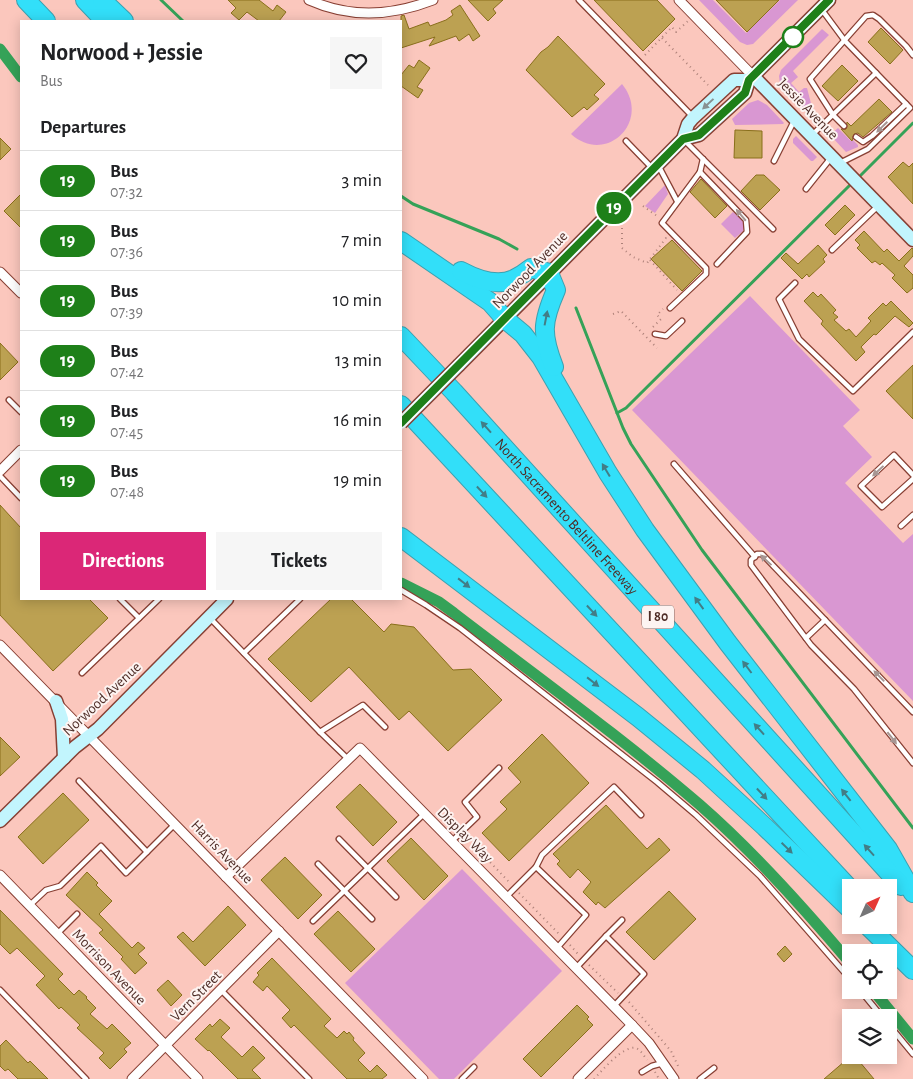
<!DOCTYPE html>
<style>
body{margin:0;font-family:"Alegreya Sans",sans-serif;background:#f6f6f6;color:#202124;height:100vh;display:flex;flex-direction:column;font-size:19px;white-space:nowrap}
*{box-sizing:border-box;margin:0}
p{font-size:16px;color:#757577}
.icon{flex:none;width:28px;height:28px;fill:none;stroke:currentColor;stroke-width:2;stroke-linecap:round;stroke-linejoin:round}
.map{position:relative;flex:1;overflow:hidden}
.sheet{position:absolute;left:20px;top:20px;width:382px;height:580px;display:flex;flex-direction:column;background:#fff;border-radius:0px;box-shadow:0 2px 12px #0003}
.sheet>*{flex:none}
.badge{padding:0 10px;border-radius:16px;font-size:18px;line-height:32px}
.needle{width:32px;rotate:45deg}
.controls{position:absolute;left:842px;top:879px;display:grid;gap:10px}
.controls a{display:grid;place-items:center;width:55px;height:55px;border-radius:0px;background:#fff;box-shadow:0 2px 12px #0003;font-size:25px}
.map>.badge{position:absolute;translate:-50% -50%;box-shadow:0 0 0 2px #fff}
h2{padding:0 20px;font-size:19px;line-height:45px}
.round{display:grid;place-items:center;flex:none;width:52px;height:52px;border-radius:0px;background:#f6f6f6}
.head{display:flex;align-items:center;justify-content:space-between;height:85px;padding:0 20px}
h1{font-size:24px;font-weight:700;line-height:38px}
.primary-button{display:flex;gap:10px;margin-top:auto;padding:10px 20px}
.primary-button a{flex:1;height:58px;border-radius:0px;background:#db2777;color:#fff;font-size:20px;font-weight:700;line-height:58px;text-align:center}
.primary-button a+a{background:#f6f6f6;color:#202124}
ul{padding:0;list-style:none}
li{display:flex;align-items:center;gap:15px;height:60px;padding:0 20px;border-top:1px solid #e0e0e0}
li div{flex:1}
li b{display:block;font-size:19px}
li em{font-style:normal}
li .badge{min-width:55px;font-weight:700;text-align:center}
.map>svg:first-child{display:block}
</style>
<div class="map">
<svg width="913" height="1079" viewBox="0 0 913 1079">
<rect width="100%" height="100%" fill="#fbc7bd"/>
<g fill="#d997d2">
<path d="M699,0H713L746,33L780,0H798L753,44L747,45L740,42Z"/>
<path d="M822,29L829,35L793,71L798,77L791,83L799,92L804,88H807L814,115L812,117L780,84L779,76L781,70Z"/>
<path d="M622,84C652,121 606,166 571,134Z"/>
<path d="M758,100L767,105L784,123L783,124L735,125L732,119L749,103Z"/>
<path d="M838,128L851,141L853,140L858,145V147L846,152L830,135Z"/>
<path d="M796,136L817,157L813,161H811L793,143V139Z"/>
<path d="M665,185L668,194L655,213L645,206Z"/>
<path d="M733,212L742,220L745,226L743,231L735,238L721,224Z"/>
<path d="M750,296L860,410L843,426L872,457L845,483L903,543L913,534V701L632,410Z"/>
<path d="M462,869L562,971L454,1079H439L345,983Z"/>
</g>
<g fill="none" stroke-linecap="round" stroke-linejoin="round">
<g stroke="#35a258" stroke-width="3">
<path d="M161,0L183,21"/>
<path d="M857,179L913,123"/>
<path d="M401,196L413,204L499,239L517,249"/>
<path d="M576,308L623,428L631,444L702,550L913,828"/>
<path d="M617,413L626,408L852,183"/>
</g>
<g stroke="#35a258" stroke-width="11">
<path d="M0,49L21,77"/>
<path d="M401,583L439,602L454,613C536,676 621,737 700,805C755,853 804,908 851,964"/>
<path d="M873,990L913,1039"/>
</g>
</g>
<g fill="#bca152" stroke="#896f1b">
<path d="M228,0H259L273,11L277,5L286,12L279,21H259L247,12L239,20L231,13L236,8Z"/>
<path d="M468,0H503L493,9L496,13L488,21Z"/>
<path d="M594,0H657L675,19L643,51Z"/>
<path d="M716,0H779L747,32Z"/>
<path d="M460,5L480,36L473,41L469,34L459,41L456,36L429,46L435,37L401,48V16L404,15L409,29L428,22L430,26L446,20L453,15L451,11Z"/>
<path d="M881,28L903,50L890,64L868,42Z"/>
<path d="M558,36L605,84L594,95L599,99L587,110L584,107L572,117L526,70L541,52L548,47Z"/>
<path d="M419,60L430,68L417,87L423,90L418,98L401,86V75L409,65L414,68Z"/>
<path d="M842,65L858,81L838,101L822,86Z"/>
<path d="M879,99L892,112L863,137L858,133L854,134L852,141L841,129H846L847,122L851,126Z"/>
<path d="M735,130L762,131V158H734Z"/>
<path d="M0,138L11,149L0,160Z"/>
<path d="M903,162L909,167L913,163V204L888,177Z"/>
<path d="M756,175H764L780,190L760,210L741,191Z"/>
<path d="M701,179L727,206L715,218L690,192Z"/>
<path d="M21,194V228L4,211Z"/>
<path d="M845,205L855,215L835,235L825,225Z"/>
<path d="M864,231L884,252L887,249L899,261L912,248L913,249V256L904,266L913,275V288L907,293L892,278L895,275L882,263L880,265L875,261L872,263L857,248L860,245L855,240Z"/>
<path d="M672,240L702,271L682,291L651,259Z"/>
<path d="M818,245L827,255L823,259L825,262L809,277L807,274L802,279L781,258L786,253L798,264Z"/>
<path d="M813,292L818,297L821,294L836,310L833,313L838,317L834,320L846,331L849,329L856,337L871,321L868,318L883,303L886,306L891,301L913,323L909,327L895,316L876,335L874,334L861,347L865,352L856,361L821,324L823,321L804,301Z"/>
<path d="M0,343L18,362L0,380Z"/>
<path d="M913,365V419L886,391Z"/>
<path d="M0,505L21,528V599H89L108,618L53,671L0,615Z"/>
<path d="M331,599H351L384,632L391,624L414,627L453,670L471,669L502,700L448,751L409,711L399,720L349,667L311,702L268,659Z"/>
<path d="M542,734L589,783L509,861L482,833L507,809L500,802L521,782L508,768Z"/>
<path d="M0,737L20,757L0,776Z"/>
<path d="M360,784L397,822L373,846L336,807Z"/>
<path d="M63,793L89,820L43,864L18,837Z"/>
<path d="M606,805L647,849L659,838L670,850L605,908L598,902L596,905L583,892L591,882L578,869L570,878L557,864L560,861L553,854Z"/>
<path d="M411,838L448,876L424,900L387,861Z"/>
<path d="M285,857L322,895L298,919L261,880Z"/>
<path d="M87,872L98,883L96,885L112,901L99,914L132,948L138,942L145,948L138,954L147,963L135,974L121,959L123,957L99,933L103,930L66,895Z"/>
<path d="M669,891L696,919L654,960L626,932Z"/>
<path d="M228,906L246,925L205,966L177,937L183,932L193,942Z"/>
<path d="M0,910L63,974L58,979L74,995L79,990L87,997L86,998L96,1008L90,1014L107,1029L112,1024L131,1043L124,1049L127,1052L110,1069L99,1058L104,1053L77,1028L80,1025L61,1007L59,1009L36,985L45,976L17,948L10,954L0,944Z"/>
<path d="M338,911L375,949L351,972L314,934Z"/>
<path d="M785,946L792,954L784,962L777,954Z"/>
<path d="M272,958L331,1019L324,1026L337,1038L344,1031L347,1034L349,1032L354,1038L353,1040L365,1053L358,1060L370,1072L377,1065L387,1075L382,1079H347L294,1025L291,1028L282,1018L290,1010L267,986L263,991L253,982L259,975L257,973Z"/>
<path d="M168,980L182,995L171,1006L157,990Z"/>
<path d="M577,1005L589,1017L587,1019L593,1025L541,1077L523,1059Z"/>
<path d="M220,1019L230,1028L221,1037L242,1057L253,1046L265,1058L252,1070L261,1079H238L209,1050L208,1051L195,1039L210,1024L212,1027Z"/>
<path d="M6,1040L28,1063L30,1061L48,1079H18L8,1069L5,1071L0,1066V1046Z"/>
<path d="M852,1055H854L874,1079H824Z"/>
</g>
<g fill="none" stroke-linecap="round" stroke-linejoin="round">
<defs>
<g id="lane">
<path d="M579,0L693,117"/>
<path d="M822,10L845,41L910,108L868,149L840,163"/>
<path d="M844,126L833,115L810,79L866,16L873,15L879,19L906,46L913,55"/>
<path d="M812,135L876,73"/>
<path d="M856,137L863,142L872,136L906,104"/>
<path d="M684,140L773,229"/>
<path d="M626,141L653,169"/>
<path d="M774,161L794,121"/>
<path d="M658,165L677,201"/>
<path d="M700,172L746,220L747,232L717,264"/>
<path d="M806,189L830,159"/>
<path d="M832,250L878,206"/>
<path d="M795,283L779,299L799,339L853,391L913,332"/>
<path d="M670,308L706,274V268L662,223L700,172L703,159"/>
<path d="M655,334L666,336L682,321"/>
<path d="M9,400L21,412"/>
<path d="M674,464L755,557"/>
<path d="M913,475L894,455L861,486L882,507L913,479"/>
<path d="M0,476L21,498"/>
<path d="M901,526L913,515"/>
<path d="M401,590L426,605L460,628L657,782L696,815L760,876L851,980"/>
<path d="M120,599L139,618"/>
<path d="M210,618L320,732L363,705L385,727"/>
<path d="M806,638L825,620"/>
<path d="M244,653L300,599"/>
<path d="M82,673L159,599"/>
<path d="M913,712L762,554H757L751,560V565L811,645L854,689L913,763"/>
<path d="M320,732L348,759"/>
<path d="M79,781L147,852"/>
<path d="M339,839L396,897"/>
<path d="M452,841L477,817L465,802L499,768"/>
<path d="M318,864L372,919"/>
<path d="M536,867L586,915L557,948"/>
<path d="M506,897L536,867L542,855L614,787L641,815"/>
<path d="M30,905L46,890L60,886L101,846L126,873L175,824"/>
<path d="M313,921L424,814"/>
<path d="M57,934L77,914"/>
<path d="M606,936L622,920"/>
<path d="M576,968L606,936L644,974L614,1006"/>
<path d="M0,990L86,1079"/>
<path d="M221,990L309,1079"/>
<path d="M860,990L883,1018"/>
<path d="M889,1025L913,1054"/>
<path d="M642,1072L652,1066L663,1063"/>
<path d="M462,1079L474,1067"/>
<path d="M700,1079L714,1068"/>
</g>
<g id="street">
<path d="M309,0C349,18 392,16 433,0"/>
<path d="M679,0L753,76"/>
<path d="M0,272L21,293"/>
<path d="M0,471L21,450"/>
<path d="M0,645L423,1079"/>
<path d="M0,875L198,1079"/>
<path d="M226,877L360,748L632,1025L649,1043L674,1079"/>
<path d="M132,1079L279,931"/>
<path d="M578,1079L632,1025"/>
</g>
<g id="secondary">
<path d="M753,76L913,240"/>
<path d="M683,139L699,135L745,93L749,80L829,0"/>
<path d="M459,365L683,139L688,124L693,118L734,80H749"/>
<path d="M56,701L62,719L64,758"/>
<path d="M0,821L75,747L98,729L227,599"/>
</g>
<g id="highway">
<path d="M26,0L46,21"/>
<path d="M85,0L105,21"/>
<path d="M102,0L124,21"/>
<path d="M401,241L490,302L505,319L523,334L541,357L608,473L645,530L728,643L888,849L913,893"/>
<path d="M461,271C476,279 497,287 514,279C520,276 526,272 531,268L549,273L556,290C542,322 541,334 554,367"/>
<path id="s1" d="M401,336L454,392L901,886"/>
<path d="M401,405L851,890"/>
<path d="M401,537L638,717L703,770L765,827L851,910"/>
<path d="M867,925L913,970"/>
</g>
</defs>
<use href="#lane" stroke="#883f33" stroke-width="7"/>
<use href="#street" stroke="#883f33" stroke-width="11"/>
<use href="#secondary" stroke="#883f33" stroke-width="15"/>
<use href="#highway" stroke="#3ca1b0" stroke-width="20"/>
<g stroke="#ad8179" stroke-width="2" stroke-dasharray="1 4" stroke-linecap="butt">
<path d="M662,38L708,85"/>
<path d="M645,55L672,27L676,32L688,21"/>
<path d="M643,206L657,216"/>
<path d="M622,228V248L633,257L647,263L666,238L668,239"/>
<path d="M650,260L677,290"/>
<path d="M613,314L621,311L657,348"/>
<path d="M653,327L661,319L657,315L663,309"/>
<path d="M466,837L511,884"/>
<path d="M519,893L559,934"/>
<path d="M570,945L578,954"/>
<path d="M589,965L618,993"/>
<path d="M629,1002L671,1051L678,1066"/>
<path d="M655,1072L659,1079"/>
<path d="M594,1079C602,1071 623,1045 636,1048C641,1050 644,1056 647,1060"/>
</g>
<use href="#lane" stroke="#fff" stroke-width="4.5"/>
<use href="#street" stroke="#fff" stroke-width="9"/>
<use href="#secondary" stroke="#c2f5fd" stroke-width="12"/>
<use href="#highway" stroke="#32dff9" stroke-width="18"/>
<defs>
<path id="secondary-bridge" d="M401,423L459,365"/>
</defs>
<use href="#secondary-bridge" stroke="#883f33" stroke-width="15" stroke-linecap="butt"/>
<use href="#secondary-bridge" stroke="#c2f5fd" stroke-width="12"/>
</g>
<defs><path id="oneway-solid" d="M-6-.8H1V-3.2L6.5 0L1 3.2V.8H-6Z" transform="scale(1.25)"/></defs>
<use fill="#889192" href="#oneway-solid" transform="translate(708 104) rotate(137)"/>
<g fill="#a79693">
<use href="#oneway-solid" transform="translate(882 127) rotate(136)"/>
<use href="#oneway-solid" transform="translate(741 215) rotate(-130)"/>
<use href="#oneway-solid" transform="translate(878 471) rotate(137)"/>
<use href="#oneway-solid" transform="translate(766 560) rotate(-137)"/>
<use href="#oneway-solid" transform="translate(879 676) rotate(-134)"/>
<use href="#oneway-solid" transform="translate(892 738) rotate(52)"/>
</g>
<g fill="#427d86">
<use href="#oneway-solid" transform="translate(546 318) rotate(-79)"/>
<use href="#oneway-solid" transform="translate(486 427) rotate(-132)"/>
<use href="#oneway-solid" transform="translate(606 470) rotate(-121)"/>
<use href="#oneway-solid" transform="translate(482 492) rotate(47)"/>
<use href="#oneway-solid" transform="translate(464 583) rotate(38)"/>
<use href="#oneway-solid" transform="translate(699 603) rotate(-126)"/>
<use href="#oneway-solid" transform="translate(592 611) rotate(47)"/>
<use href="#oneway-solid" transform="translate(747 667) rotate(-127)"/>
<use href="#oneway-solid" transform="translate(593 682) rotate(38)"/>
<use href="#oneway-solid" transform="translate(759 729) rotate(-132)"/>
<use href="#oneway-solid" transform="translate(762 794) rotate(47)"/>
<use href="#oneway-solid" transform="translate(846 795) rotate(-128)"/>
<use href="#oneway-solid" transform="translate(787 848) rotate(44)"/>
<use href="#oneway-solid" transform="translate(869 850) rotate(-132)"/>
</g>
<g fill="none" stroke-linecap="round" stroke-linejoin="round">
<defs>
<path id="line" d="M401,423L683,139L699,135L745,93L749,80L829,0"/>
</defs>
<use href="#line" stroke="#fff" stroke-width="11"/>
<use href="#line" stroke="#1e8019" stroke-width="8"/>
</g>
<circle fill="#fff" stroke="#1e8019" stroke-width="2.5" cx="793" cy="37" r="10"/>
<g text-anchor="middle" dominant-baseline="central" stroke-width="4" stroke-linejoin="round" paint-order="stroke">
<rect fill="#fdf4f2" stroke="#836964" stroke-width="1" x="642" y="605.5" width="32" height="23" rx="4"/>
<g font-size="14" font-weight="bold" fill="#4f2d27">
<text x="658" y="617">I 80</text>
</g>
<g font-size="15" fill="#4f2d27" stroke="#fdf4f2">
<text transform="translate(808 109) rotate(46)">Jessie Avenue</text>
<text transform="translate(530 270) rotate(-46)">Norwood Avenue</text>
<text stroke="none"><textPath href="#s1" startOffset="245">North Sacramento Beltline Freeway</textPath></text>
<text transform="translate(102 699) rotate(-43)">Norwood Avenue</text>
<text transform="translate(465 835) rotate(45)">Display Way</text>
<text transform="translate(222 852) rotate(46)">Harris Avenue</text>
<text transform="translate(109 967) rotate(46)">Morrison Avenue</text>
<text transform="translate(196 996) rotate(-45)">Vern Street</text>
</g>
</g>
</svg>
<div class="controls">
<a><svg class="needle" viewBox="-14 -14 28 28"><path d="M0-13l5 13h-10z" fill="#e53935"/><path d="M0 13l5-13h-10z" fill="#757577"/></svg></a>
<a><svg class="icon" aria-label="locate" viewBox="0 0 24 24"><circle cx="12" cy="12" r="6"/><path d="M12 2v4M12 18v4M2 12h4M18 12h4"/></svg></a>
<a><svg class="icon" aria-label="layers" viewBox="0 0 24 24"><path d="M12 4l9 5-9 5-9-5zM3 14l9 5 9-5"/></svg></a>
</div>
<b class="badge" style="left:614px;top:208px;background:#1e8019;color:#fff">19</b>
<section class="sheet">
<div class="head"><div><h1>Norwood + Jessie</h1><p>Bus</p></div><a class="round"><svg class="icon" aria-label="heart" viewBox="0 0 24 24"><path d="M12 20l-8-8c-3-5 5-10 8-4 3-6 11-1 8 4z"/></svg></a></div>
<h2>Departures</h2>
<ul>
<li><span class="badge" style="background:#1e8019;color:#fff">19</span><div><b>Bus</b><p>07:32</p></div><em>3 min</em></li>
<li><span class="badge" style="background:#1e8019;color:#fff">19</span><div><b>Bus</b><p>07:36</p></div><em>7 min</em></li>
<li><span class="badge" style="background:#1e8019;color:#fff">19</span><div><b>Bus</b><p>07:39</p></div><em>10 min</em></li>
<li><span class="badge" style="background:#1e8019;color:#fff">19</span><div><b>Bus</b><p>07:42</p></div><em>13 min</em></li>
<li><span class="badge" style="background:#1e8019;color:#fff">19</span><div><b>Bus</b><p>07:45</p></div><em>16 min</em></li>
<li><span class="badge" style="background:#1e8019;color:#fff">19</span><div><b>Bus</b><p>07:48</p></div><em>19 min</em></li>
</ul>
<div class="primary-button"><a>Directions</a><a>Tickets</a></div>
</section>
</div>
